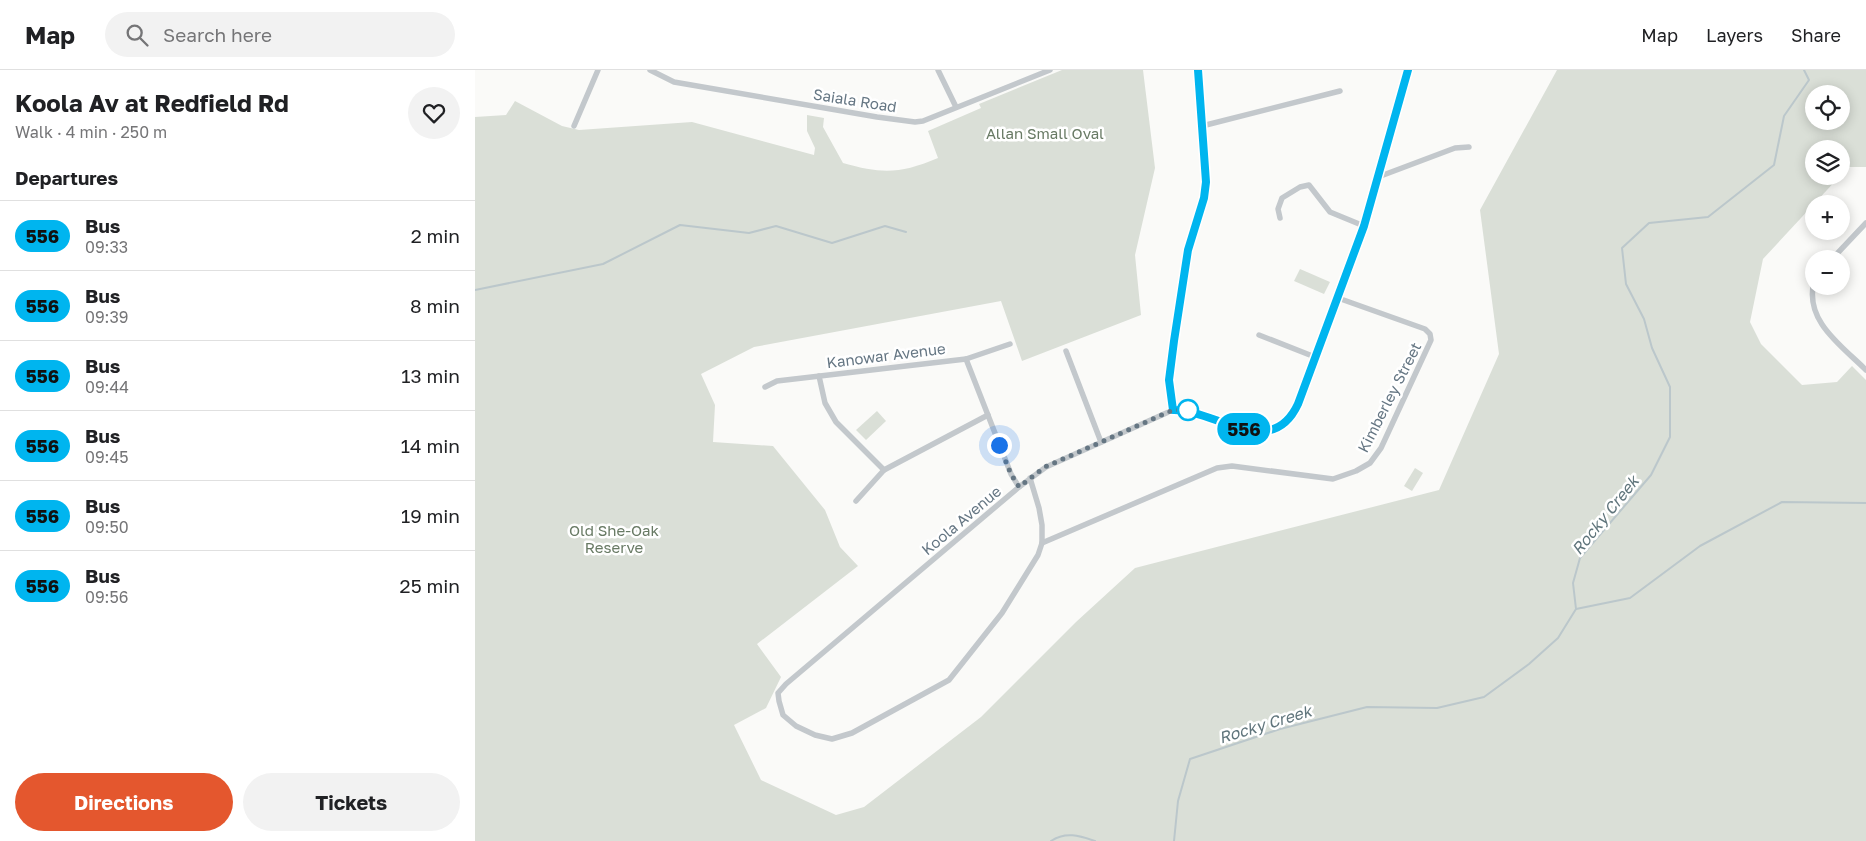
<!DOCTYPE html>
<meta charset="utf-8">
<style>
body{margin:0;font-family:"Golos Text",sans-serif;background:#f2f2f2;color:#202124;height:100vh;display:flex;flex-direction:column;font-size:19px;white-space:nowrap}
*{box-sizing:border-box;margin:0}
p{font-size:16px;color:#757577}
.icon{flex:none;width:28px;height:28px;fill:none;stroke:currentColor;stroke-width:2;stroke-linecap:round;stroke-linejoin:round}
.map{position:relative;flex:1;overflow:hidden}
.sheet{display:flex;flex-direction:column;background:#fff;width:475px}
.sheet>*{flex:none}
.badge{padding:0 10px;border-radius:16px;font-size:18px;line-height:32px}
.tools{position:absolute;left:1330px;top:15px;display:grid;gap:10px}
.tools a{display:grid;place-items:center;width:45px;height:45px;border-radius:50%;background:#fff;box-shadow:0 2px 12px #0003;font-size:25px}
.you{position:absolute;width:25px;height:25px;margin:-12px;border:4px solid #fff;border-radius:50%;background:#1a73e8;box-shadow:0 0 0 8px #1a73e833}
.map>.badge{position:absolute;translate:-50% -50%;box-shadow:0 0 0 2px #fff}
h2{padding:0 15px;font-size:19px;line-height:45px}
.round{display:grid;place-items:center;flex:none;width:52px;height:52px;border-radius:26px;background:#f2f2f2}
.summary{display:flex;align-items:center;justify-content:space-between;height:85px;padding:0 15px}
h1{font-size:24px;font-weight:700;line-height:38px}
.primary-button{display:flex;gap:10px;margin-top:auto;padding:10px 15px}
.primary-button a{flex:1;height:58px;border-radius:30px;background:#e4572e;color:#fff;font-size:20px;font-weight:700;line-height:58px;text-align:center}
.primary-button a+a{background:#f2f2f2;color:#202124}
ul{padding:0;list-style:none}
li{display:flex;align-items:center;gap:15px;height:70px;padding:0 15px;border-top:1px solid #e0e0e0}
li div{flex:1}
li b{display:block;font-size:19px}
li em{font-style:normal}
li .badge{min-width:55px;font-weight:700;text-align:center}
header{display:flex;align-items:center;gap:30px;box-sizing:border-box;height:70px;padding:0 25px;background:#fff;border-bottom:1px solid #e0e0e0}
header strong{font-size:24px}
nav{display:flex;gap:28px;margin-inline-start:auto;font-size:18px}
.search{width:350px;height:45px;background:#f2f2f2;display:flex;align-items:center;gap:12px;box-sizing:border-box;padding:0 18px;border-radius:28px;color:#757577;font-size:19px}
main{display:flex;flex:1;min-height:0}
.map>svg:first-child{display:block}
</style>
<header>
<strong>Map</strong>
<div class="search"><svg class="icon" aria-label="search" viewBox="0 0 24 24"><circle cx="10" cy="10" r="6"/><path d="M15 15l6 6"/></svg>Search here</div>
<nav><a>Map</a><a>Layers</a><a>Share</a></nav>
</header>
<main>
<section class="sheet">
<div class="summary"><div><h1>Koola Av at Redfield Rd</h1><p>Walk · 4 min · 250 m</p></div><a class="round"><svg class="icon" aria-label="heart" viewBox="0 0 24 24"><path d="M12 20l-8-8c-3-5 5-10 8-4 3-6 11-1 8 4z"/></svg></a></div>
<h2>Departures</h2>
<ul>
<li><span class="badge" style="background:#00b5ef;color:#111">556</span><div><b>Bus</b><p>09:33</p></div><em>2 min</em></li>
<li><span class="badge" style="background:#00b5ef;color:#111">556</span><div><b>Bus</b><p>09:39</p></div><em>8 min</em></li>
<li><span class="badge" style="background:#00b5ef;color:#111">556</span><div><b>Bus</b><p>09:44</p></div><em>13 min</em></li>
<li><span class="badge" style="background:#00b5ef;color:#111">556</span><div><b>Bus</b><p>09:45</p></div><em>14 min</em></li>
<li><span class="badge" style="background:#00b5ef;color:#111">556</span><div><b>Bus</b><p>09:50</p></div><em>19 min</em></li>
<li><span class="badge" style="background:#00b5ef;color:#111">556</span><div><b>Bus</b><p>09:56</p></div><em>25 min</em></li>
</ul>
<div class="primary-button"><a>Directions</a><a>Tickets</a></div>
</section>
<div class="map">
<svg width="1391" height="771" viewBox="0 0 1391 771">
<rect width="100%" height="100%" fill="#fafaf8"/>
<g fill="#dadfd7" fill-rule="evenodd">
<path d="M587,0H668L680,98L660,185L666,245L547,291L526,231L279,277L226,304L240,335L238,372L298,376L350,440L365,477L383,496L282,574L306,607L291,638L259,655L286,710L361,745L389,737L506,647L601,552L660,498L964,420L1024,284L1005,140L1082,0H1391V97H1374L1366,105V79H1339V106H1365L1288,189L1275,252L1286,274L1327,315L1362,312L1377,296L1391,310V771H0V47L31,45L40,31L87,56L104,60L217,52L339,85L340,78L332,61V45L349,48L348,57L368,93C407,104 425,104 463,88L453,61L506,38L504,34ZM1339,24H1366V51H1339Z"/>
<path d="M825,199L855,212L849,224L819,211Z"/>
<path d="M402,341L411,351L391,370L381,360Z"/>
<path d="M940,398L948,403L937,421L929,416Z"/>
</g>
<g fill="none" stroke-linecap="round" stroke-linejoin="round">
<g stroke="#bbc7cb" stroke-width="2">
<path d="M0,220L128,194L205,155L274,163L301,156L357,173L410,156L431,162"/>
<path d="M1101,539L1155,528L1225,476L1307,432L1391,433"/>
<path d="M576,771C591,761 605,766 620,771"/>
<path d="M699,771L703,731L715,689L805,659L892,637L962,638L1009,627L1054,594L1083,568L1101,539L1098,513L1105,488L1176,405L1195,367V317L1177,278L1169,249L1151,214L1147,178L1174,153L1233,147L1299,95L1309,46L1334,10L1329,0"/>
</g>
<g stroke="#c3c8cc" stroke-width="5.5">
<path d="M175,0L199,12L402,47L440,52L448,51L575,0"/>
<path d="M463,0L481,37"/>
<path d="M99,56L123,0"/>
<path d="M727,56L865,21"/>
<path d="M903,107L980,78L994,77"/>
<path d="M805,148L803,139L807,128L825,117L834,115L855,142L889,156"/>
<path d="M1357,189L1391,153"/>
<path d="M1339,212C1329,251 1367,276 1391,300"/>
<path d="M784,265L840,287"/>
<path d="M591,281L626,372"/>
<path d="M491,289L536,404L544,417"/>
<path d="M344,306L350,333L361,352L409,400"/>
<path d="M290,317L302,311L491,289L535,274"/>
<path d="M698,340L694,310L699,271L713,180L729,128L731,112L723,0"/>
<path d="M555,408L564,438L567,455V473L563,485L527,543L474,610L377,663L357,669L340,665L321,656L308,645L304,631L303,623L311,614L544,417L571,397L698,340C742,338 778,384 818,345L889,156L933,0"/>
<path d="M381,431L409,400L513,345"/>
<path d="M567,473L742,398L757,396L858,409L881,401L895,393L906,378L956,270L955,264L950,259L863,228"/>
</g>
</g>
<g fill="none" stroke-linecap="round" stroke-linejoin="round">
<defs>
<path id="line" d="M723,0L731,112L729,128L713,180L699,271L694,310L698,340C740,339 796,392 823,334L889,156L933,0"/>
</defs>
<use href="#line" stroke="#fff" stroke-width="11"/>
<use href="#line" stroke="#00b5ef" stroke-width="8"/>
<path stroke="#657683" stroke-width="5" stroke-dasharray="0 9" d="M524,375L536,404L544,417L570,397L698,340H713"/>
</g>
<circle fill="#fff" stroke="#00b5ef" stroke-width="2.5" cx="713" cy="340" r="10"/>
<g text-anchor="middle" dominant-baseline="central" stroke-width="5" stroke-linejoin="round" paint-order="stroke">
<g font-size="15" fill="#657683" stroke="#fff">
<text transform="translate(380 30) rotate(9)">Saiala Road</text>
<text transform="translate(411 285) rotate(-7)">Kanowar Avenue</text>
<text transform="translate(914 327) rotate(-63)">Kimberley Street</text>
<text transform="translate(486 450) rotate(-40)">Koola Avenue</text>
</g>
<g font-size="15" fill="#687a64" stroke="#fff">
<text x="570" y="63">Allan Small Oval</text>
<text x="139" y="460">Old She-Oak<tspan x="139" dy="17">Reserve</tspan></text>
</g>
<g font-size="16" font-style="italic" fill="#60757c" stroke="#fff">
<text transform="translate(1130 445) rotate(-51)">Rocky Creek</text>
<text transform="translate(790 654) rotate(-17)">Rocky Creek</text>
</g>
</g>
</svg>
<div class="tools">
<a><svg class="icon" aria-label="locate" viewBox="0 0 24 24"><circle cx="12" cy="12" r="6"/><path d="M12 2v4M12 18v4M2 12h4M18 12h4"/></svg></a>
<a><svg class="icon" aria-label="layers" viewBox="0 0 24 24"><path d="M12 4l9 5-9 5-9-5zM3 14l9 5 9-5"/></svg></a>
<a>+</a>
<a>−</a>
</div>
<div class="you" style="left:524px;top:375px"></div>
<b class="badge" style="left:769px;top:359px;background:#00b5ef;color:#111">556</b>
</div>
</main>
